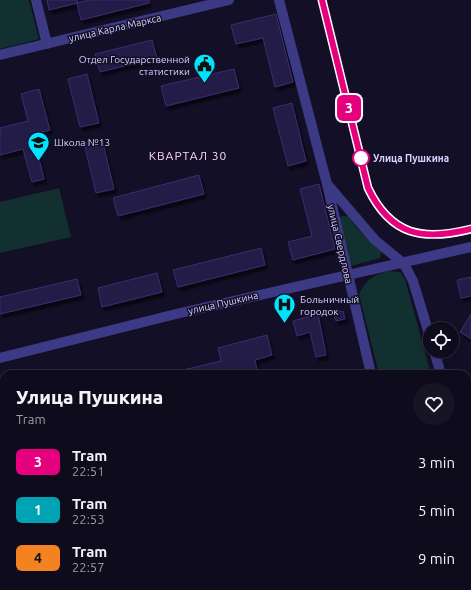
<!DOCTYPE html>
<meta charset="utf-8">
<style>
body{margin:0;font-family:Ubuntu,sans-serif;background:#171425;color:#f1f3f6;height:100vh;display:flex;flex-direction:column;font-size:15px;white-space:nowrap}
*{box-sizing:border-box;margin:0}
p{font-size:13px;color:#9b9ba3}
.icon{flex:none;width:22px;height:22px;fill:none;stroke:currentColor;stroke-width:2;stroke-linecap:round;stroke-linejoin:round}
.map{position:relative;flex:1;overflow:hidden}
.drawer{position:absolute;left:0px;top:370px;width:471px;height:220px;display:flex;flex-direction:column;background:#0e0b1c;border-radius:12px 12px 0 0;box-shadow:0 2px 10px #0003,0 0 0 1px #2e2b3b}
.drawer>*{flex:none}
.badge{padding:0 8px;border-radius:6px;font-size:14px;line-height:26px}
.buttons{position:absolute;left:423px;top:322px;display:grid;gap:8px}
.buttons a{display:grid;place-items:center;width:36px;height:36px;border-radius:50%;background:#0e0b1c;box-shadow:0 2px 10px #0003,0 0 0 1px #2e2b3b;font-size:20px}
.map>.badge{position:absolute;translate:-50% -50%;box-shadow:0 0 0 2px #fff}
.round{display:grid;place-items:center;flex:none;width:42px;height:42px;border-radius:21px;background:#171425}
.headline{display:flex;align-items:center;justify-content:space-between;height:68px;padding:0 16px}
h1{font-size:19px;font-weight:800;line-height:30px}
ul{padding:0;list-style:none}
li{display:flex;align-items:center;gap:12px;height:48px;padding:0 16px}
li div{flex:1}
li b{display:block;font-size:15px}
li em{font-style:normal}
li .badge{min-width:44px;font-weight:700;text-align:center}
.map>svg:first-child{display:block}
</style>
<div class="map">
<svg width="471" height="590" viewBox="0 0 471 590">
<defs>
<filter id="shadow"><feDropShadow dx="2.5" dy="4" stdDeviation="1" flood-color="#0009"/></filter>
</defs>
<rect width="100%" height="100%" fill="#130f26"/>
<g fill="#12302f">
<path d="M0,0H29L39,39L0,49Z"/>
<path d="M59,188L71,237L0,253V202Z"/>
<path d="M344,216H348L356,227L381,251L380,258L351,266L339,217Z"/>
<path d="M389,271L400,272L405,279L431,374H379L359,294C366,279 374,275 389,271Z"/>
<path d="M4,575V586H93L94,590H0V581Z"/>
<path d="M188,586H266L263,590H194Z"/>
<path d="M274,586H291L289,590H271Z"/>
</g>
<g fill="#241b47" stroke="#3b2d73" filter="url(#shadow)">
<path d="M47,0H77L78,3L49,10Z"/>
<path d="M89,0H149V3L81,20L77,3Z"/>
<path d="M276,14L293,82L275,87L263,38L236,44L231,25Z"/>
<path d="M152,40L157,58L100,72L95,54Z"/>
<path d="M234,69L239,88L166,106L161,86Z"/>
<path d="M87,74L99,123L80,127L68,79Z"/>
<path d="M39,89L50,130L33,134L44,179L32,182L23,149L0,155V128L28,121L21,94Z"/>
<path d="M292,103L306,161L288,166L273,108Z"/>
<path d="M102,139L114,189L96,193L84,143Z"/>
<path d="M199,175L204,194L118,216L113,198Z"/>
<path d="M319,184L335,249L293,260L288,242L312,236L300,189Z"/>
<path d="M261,248L265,265L178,287L173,270Z"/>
<path d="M157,273L162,292L102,307L98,288Z"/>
<path d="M471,277V296L461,298L457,280Z"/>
<path d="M77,279L81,295L0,314V297Z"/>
<path d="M343,311L345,319L336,321L333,313Z"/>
<path d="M318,314L326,355L316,357L310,332L297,336L293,321Z"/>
<path d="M471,314V339L460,332Z"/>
<path d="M267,335L272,355L255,360L257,370L243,374H179V371L221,361L218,348Z"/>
</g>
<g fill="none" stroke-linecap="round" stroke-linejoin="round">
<path stroke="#3d3a85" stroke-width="10" d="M36,0L47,44"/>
<g stroke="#3d3a85" stroke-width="10">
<path d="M279,0L327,184L371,374"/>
<path d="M0,55L229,0"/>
<path d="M328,185L375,240L404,264L413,281L430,337"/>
<path d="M434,351L441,374"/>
<path d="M0,358L176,314L471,247"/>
<path d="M467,396L471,399"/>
<path d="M467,445L471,448"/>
<path d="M312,590L315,586"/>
<path d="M333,590L336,586"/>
</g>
<path stroke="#00e5ff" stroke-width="1" d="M322,0L368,188C391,237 422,241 471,229"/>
</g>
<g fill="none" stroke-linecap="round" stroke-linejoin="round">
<defs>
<path id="line" d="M322,0L368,188C391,236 423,241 471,229"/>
</defs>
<use href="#line" stroke="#fff" stroke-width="9"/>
<use href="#line" stroke="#e6007e" stroke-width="6"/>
</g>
<defs>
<symbol id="civic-pin" viewBox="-11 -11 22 30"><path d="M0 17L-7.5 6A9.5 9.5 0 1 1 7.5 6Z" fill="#00e5ff" stroke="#130f26"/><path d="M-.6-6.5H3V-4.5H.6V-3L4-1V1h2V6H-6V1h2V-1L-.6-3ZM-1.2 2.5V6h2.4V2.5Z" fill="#111"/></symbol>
<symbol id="school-pin" viewBox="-11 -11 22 30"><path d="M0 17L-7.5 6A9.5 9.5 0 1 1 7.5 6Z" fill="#00e5ff" stroke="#130f26"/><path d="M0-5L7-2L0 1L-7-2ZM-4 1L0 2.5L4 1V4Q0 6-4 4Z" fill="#111"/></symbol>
<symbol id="hospital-pin" viewBox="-11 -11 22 30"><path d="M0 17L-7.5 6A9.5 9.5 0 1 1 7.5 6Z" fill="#00e5ff" stroke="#130f26"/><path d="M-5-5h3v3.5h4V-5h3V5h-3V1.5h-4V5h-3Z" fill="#111"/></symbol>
</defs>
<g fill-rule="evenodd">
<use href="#civic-pin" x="192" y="52" width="25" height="34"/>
<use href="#school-pin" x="26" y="130" width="25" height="34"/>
<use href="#hospital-pin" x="272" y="292" width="25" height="34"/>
</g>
<circle fill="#fff" stroke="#e6007e" stroke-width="2" cx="361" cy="158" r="8"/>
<g text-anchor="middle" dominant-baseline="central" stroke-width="3" stroke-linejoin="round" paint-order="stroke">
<g font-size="10" fill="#d9d4ff" stroke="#130f26">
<text transform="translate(115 28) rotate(-13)">улица Карла Маркса</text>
<text transform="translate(340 244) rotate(77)">улица Свердлова</text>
<text transform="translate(223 303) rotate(-13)">улица Пушкина</text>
</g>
<g font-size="10" fill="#d9d4ff" stroke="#130f26" text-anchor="start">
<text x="190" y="59" text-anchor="end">Отдел Государственной<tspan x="190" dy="12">статистики</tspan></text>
<text x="54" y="142">Школа №13</text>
<text x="300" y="299">Больничный<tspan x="300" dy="12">городок</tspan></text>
</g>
<g font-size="10" font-weight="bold" fill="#d9d4ff" stroke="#130f26" text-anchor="start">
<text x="373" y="158">Улица Пушкина</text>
</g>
<g font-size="12" letter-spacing="1" fill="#ffd6f0" stroke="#130f26">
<text x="188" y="155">КВАРТАЛ 30</text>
</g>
</g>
</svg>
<div class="buttons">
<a><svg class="icon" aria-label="locate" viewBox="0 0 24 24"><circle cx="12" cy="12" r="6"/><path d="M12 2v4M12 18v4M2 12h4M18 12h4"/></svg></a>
</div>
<b class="badge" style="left:349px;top:108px;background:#e6007e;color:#fff">3</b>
<section class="drawer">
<div class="headline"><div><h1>Улица Пушкина</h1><p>Tram</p></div><a class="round"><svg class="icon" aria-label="heart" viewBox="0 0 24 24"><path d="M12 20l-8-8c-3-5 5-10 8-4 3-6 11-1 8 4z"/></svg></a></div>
<ul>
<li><span class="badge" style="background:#e6007e;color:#fff">3</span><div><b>Tram</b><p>22:51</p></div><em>3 min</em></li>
<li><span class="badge" style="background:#00a3b4;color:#fff">1</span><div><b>Tram</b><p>22:53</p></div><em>5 min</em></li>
<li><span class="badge" style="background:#f58220;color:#111">4</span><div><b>Tram</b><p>22:57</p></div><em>9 min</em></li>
</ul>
</section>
</div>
